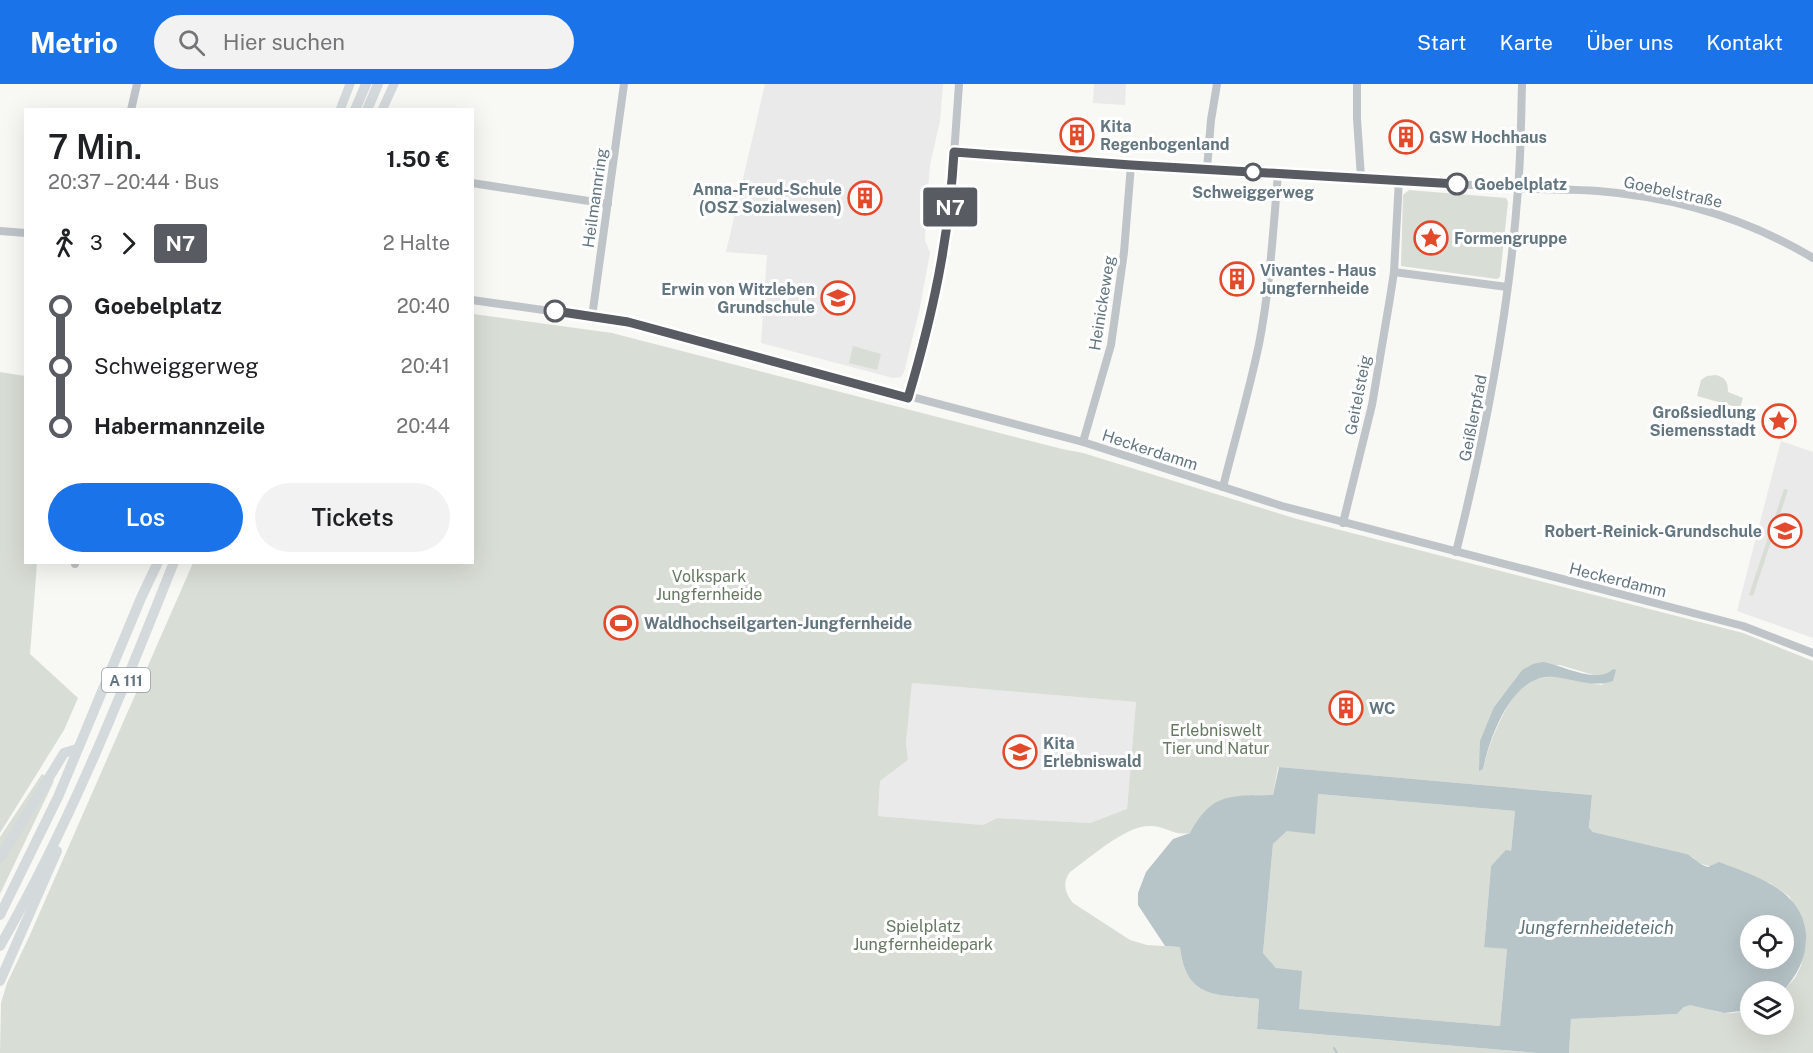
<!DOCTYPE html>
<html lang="de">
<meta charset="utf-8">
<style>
body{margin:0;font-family:"Public Sans",sans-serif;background:#f2f2f2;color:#202124;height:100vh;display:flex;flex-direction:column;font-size:22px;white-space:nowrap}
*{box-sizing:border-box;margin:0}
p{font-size:20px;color:#757577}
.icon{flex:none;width:33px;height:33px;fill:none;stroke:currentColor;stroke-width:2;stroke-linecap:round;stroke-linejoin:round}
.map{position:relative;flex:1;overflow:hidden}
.side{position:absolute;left:24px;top:24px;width:450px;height:456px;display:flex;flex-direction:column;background:#fff;border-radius:0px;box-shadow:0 6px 24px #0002}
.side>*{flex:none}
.badge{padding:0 12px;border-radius:4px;font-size:21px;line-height:39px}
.fabs{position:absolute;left:1740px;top:831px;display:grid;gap:12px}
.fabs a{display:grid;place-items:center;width:54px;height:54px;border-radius:50%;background:#fff;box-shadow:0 6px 24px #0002;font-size:30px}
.map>.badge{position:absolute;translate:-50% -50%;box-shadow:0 0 0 3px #fff}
.legs{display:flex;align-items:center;gap:9px;height:66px;padding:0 24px;font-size:20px}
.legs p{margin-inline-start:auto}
.headline{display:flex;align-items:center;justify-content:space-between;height:102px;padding:0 24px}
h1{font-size:33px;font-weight:600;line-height:45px}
.cta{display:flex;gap:12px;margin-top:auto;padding:12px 24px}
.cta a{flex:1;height:69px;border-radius:36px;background:#1a73e8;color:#fff;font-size:24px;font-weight:600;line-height:69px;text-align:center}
.cta a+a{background:#f2f2f2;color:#202124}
ul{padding:0 24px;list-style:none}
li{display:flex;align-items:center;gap:21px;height:60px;font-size:22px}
li i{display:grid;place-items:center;width:9px;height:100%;margin:0 8px;background:currentColor}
li i::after{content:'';width:15px;height:15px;margin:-8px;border:4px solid;border-radius:50%;background:#fff}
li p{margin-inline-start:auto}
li:first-child i{background:linear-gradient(#0000 50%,currentColor 0)}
li:last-child i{background:linear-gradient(currentColor 50%,#0000 0)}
header{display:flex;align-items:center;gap:36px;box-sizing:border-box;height:84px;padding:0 30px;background:#1a73e8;color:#fff}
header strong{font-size:28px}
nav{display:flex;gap:33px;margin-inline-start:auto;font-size:21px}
.search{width:420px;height:54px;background:#f2f2f2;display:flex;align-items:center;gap:15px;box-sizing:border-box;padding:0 21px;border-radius:33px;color:#757577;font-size:22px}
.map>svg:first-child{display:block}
</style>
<header>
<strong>Metrio</strong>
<div class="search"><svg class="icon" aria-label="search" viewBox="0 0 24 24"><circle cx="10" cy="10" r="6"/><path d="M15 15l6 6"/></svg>Hier suchen</div>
<nav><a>Start</a><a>Karte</a><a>Über uns</a><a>Kontakt</a></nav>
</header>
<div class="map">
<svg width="1813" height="969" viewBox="0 0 1813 969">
<rect width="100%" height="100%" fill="#f8f8f5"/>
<g fill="#e9eae9">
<path d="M765,0H943L940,37L930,81L926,128L925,156L930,169L919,228L904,288L901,293L893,294L761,259L767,171L726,168Z"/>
<path d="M1094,0H1126L1125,21L1093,19Z"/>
<path d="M1781,357L1813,368V554L1737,527Z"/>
<path d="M912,599L1136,618L1127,725L1090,739L997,734L983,741L878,732L880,697L908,676L906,659Z"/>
</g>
<g fill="#d8ddd5" fill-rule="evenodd">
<path d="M1409,106L1506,114L1508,118L1500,193L1497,195L1401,182L1403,111Z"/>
<path d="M473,230L612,249L1062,365L1083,369L1297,435L1743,549L1813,577V969H1569L1571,935L1677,930C1681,927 1683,923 1688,921C1697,919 1715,929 1726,929C1734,930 1743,927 1750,926V940H1784L1783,907L1795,894L1801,882L1806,859L1790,813L1770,799L1698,779L1694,774L1687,770L1593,748L1589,745L1592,711L1278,683L1273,711C1233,712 1210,710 1190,749C1173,752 1167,742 1150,742C1126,741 1090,774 1070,788C1062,799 1065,809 1073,819L1130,856L1147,861L1180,863C1185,914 1218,911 1259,915L1257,945L1537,969H0L1,919L7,899L29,853L193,479L472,478ZM1560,581L1600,593L1609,589L1602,601C1586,598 1567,592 1551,593C1542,593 1531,596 1524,601C1506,616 1488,662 1483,685L1494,623L1522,586ZM912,599L1136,618L1127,725L1090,739L997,734L983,741L878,732L880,697L908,676L906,659Z"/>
<path d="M853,262L881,270L877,286L849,279Z"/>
<path d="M0,288L25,292L26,478L37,479L30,570L78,614L64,646L0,749Z"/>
<path d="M1716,291C1726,294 1728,298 1728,308L1743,314L1740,324L1697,312L1701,296L1707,292Z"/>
<path d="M1784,405L1788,406L1753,512L1749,511Z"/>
<path d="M42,690L54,697L0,810V753Z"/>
<path d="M1318,710L1515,727L1511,767L1491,782L1484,862L1507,865L1500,942L1299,925L1276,884L1263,869L1273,760L1287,747Z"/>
</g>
<g fill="#b7c4c8" fill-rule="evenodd">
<path d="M1543,578C1562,581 1598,601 1613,585L1616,586L1613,597C1593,604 1574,595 1554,593C1512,589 1490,653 1483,685L1479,687L1480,657L1494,623L1522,586L1533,580Z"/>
<path d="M1279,683L1592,711L1589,744L1593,748L1687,770C1696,775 1698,780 1708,783L1719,778C1755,792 1802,805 1806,850C1807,873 1798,890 1783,907L1750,908V926L1724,929L1690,921L1684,923L1677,930L1571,935L1569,969H1537L1257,945L1259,915C1217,910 1186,916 1180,863L1165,862L1138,821V809L1146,788L1173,755L1190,749C1212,708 1231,712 1273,711ZM1318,710L1515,727L1511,767L1506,766L1491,782L1484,863L1507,865L1500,942L1299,925L1302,887L1276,884L1263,869L1273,760L1287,747L1315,750ZM1750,842H1784V874H1750Z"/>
</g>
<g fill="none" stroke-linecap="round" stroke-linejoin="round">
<path stroke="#b7c4c8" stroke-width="2" d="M1334,964L1337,969"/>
<g stroke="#bfc4c8" stroke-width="8">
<path d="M1357,0V35L1361,93"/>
<path d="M131,26L137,0"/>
<path d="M954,68C1063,76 1172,86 1281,90C1359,93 1438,99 1516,104C1543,106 1571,105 1598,107C1674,113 1748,135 1813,174"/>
<path d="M1207,85L1211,36L1217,0"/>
<path d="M472,99L608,120"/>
<path d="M0,147L26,149"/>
<path d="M1394,188L1507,203"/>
<path d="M472,216L628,238L1083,358L1282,422L1743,542L1813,569"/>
<path d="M592,233L624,0"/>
<path d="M908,314L937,208L951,113L959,0"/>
<path d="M1083,358L1111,261L1124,168L1131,81"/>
<path d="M1223,403C1235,355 1249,308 1259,260C1270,204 1273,147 1278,90"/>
<path d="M1343,439L1372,321L1390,214L1394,188L1399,95"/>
<path d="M1456,468C1486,349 1509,228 1518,105C1521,70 1521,35 1522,0"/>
<path d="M75,480V478"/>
</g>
<g stroke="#d4d9dc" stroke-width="9">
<path d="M340,26L350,0"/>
<path d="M382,26L394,0"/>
</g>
<g stroke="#d4d9dc" stroke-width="10">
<path d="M355,26L366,0"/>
<path d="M367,26L378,0"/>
<path d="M0,774L64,669L77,665"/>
<path d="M0,831L58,713L141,514L158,478"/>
<path d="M0,862C70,740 122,609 174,478"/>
<path d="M0,897L57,767"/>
</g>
</g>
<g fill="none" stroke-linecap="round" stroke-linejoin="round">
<defs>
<path id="line-1" d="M555,227L628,238L908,314C933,230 949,155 954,68L1131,81L1457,100"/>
</defs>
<use href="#line-1" stroke="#fff" stroke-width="14"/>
<use href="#line-1" stroke="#595b62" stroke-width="9"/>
</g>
<defs>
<symbol id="building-ring" viewBox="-11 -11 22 22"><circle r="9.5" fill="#fff" stroke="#e34a2b" stroke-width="1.5"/><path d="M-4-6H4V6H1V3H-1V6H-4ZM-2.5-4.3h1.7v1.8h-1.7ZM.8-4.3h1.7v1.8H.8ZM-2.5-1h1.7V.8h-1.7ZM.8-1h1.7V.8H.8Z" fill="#e34a2b"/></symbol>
<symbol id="sight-ring" viewBox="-11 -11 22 22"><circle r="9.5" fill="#fff" stroke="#e34a2b" stroke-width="1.5"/><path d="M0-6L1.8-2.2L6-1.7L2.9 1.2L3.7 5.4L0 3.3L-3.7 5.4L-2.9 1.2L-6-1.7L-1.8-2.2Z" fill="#e34a2b"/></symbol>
<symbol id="school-ring" viewBox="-11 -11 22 22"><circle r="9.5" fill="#fff" stroke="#e34a2b" stroke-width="1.5"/><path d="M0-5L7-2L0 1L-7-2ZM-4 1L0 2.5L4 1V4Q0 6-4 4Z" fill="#e34a2b"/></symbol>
<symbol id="stadium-ring" viewBox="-11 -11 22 22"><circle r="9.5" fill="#fff" stroke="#e34a2b" stroke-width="1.5"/><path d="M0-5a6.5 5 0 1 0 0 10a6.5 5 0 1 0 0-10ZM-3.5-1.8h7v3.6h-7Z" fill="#e34a2b"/></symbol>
</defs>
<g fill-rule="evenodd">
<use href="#building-ring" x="1058" y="32" width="38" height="38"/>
<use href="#building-ring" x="1387" y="34" width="38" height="38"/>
<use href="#building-ring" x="846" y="95" width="38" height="38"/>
<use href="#sight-ring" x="1412" y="135" width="38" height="38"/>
<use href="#building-ring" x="1218" y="176" width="38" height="38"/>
<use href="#school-ring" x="819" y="195" width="38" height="38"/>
<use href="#sight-ring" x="1760" y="318" width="38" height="38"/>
<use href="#school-ring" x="1766" y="428" width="38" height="38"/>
<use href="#stadium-ring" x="602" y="520" width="38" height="38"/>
<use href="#building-ring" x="1327" y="605" width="38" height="38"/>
<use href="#school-ring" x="1001" y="649" width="38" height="38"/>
</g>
<g fill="#fff" stroke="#595b62" stroke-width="3">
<circle cx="1253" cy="88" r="8"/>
<circle cx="1457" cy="100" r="10"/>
<circle cx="555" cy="227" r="10"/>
</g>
<g text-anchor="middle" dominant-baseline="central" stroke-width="6" stroke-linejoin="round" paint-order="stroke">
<rect fill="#fff" stroke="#929fa6" stroke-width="1.5" x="102" y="584" width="48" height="24" rx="4.5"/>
<g font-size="15" font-weight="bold" fill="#637680">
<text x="126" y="596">A 111</text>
</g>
<g font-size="16" font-weight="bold" fill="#637680" stroke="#fff" text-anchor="start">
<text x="1100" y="42">Kita<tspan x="1100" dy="18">Regenbogenland</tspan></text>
<text x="1429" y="53">GSW Hochhaus</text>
<text x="842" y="105" text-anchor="end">Anna-Freud-Schule<tspan x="842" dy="18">(OSZ Sozialwesen)</tspan></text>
<text x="1454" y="154">Formengruppe</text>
<text x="1260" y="186">Vivantes - Haus<tspan x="1260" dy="18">Jungfernheide</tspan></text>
<text x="815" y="205" text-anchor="end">Erwin von Witzleben<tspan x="815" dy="18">Grundschule</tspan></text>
<text x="1756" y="328" text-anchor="end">Großsiedlung<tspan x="1756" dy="18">Siemensstadt</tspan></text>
<text x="1762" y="447" text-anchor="end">Robert-Reinick-Grundschule</text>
<text x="644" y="539">Waldhochseilgarten-Jungfernheide</text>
<text x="1369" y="624">WC</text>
<text x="1043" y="659">Kita<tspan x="1043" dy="18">Erlebniswald</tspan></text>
</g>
<g font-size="16" font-weight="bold" fill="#637680" stroke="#fff" text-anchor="start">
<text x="1474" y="100">Goebelplatz</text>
<text x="1253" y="108" text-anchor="middle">Schweiggerweg</text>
</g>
<g font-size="16" fill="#637680" stroke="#fff">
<text transform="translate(1673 108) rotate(12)">Goebelstraße</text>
<text transform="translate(595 114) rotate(-82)">Heilmannring</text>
<text transform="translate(1102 219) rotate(-81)">Heinickeweg</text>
<text transform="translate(1358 311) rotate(-79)">Geitelsteig</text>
<text transform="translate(1473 334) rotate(-79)">Geißlerpfad</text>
<text transform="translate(1150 366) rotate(18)">Heckerdamm</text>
<text transform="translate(1618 496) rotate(14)">Heckerdamm</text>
</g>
<g font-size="16" fill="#677862" stroke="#fff">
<text x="709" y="492">Volkspark<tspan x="709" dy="18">Jungfernheide</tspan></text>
<text x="1216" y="646">Erlebniswelt<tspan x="1216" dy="18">Tier und Natur</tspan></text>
<text x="923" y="842">Spielplatz<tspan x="923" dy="18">Jungfernheidepark</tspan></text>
</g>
<g font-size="18" font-style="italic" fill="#5e757b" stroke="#fff">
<text x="1596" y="843">Jungfernheideteich</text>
</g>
</g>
</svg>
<div class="fabs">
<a><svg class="icon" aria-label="locate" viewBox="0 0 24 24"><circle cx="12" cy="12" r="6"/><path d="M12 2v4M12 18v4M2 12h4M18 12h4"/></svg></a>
<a><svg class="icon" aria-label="layers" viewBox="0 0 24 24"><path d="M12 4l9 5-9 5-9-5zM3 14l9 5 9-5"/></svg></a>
</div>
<b class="badge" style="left:950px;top:123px;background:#595b62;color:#fff">N7</b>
<section class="side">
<div class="headline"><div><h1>7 Min.</h1><p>20:37 – 20:44 · Bus</p></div><b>1.50 €</b></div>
<div class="legs"><svg class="icon" aria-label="walk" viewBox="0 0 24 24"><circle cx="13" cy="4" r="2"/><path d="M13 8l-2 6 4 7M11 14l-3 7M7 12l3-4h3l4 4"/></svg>3<svg class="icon" aria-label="forward" viewBox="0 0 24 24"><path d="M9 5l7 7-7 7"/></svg><b class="badge" style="background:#595b62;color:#fff">N7</b><p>2 Halte</p></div>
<ul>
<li><i style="color:#595b62"></i><b>Goebelplatz</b><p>20:40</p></li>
<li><i style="color:#595b62"></i><span>Schweiggerweg</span><p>20:41</p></li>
<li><i style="color:#595b62"></i><b>Habermannzeile</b><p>20:44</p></li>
</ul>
<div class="cta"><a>Los</a><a>Tickets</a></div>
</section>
</div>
